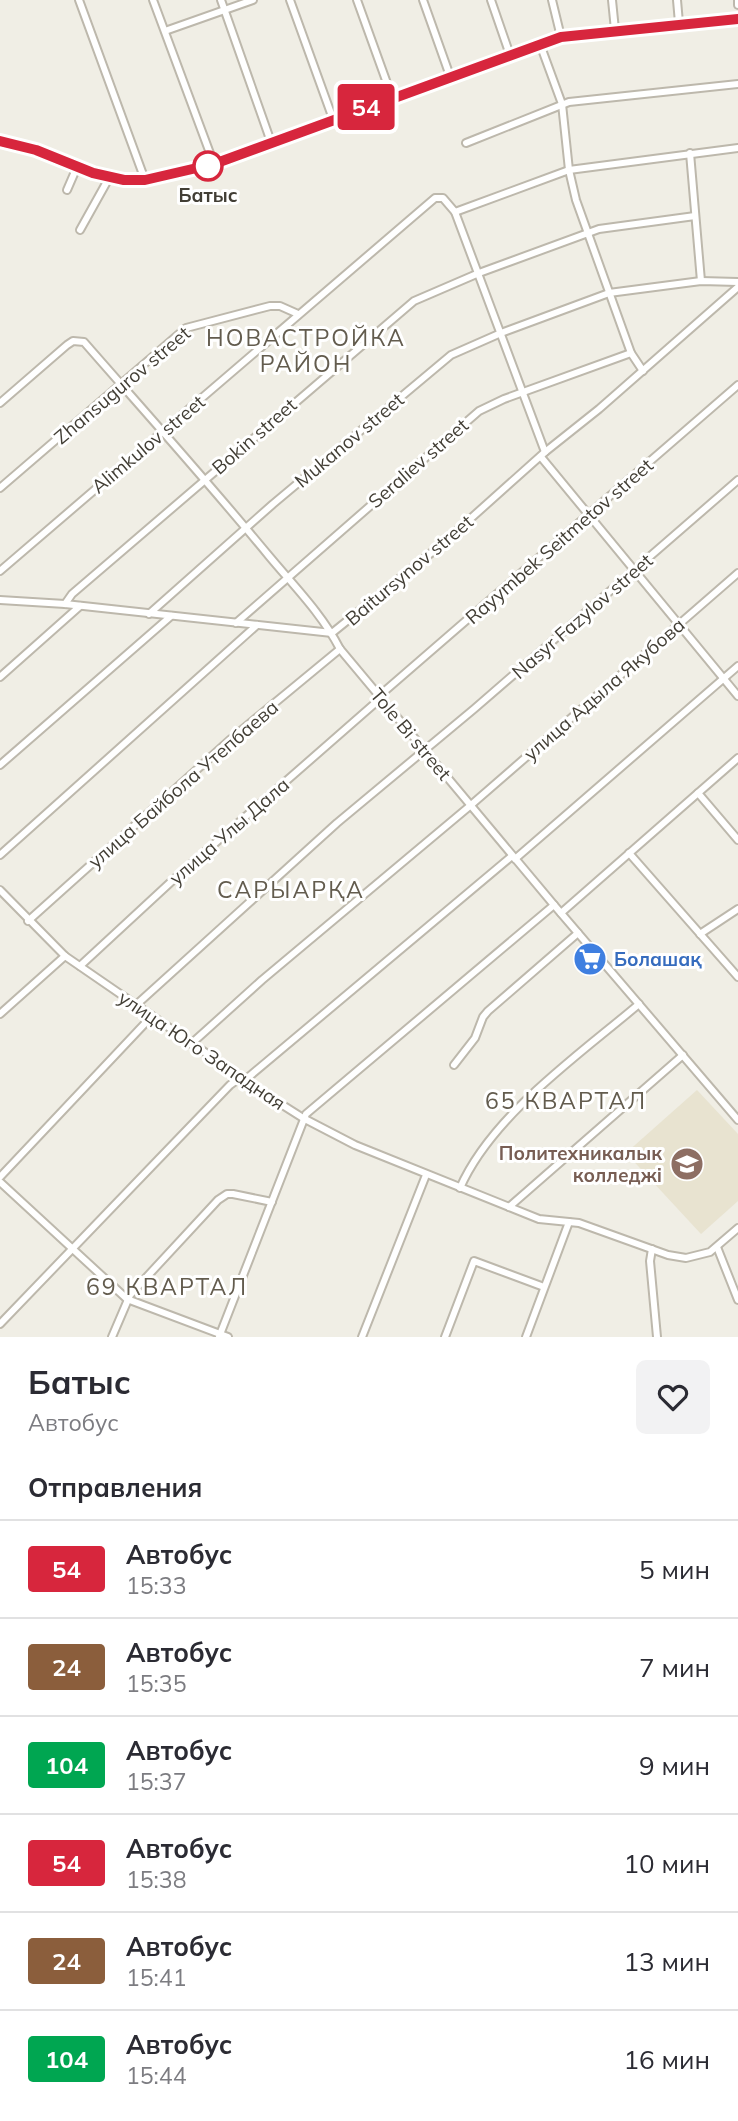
<!DOCTYPE html>
<html lang="ru">
<meta charset="utf-8">
<style>
body{margin:0;font-family:Mulish,sans-serif;background:#f2f2f3;color:#2b2b33;height:100vh;display:flex;flex-direction:column;font-size:26px;white-space:nowrap}
*{box-sizing:border-box;margin:0}
p{font-size:23px;color:#7c7c81}
.icon{flex:none;width:38px;height:38px;fill:none;stroke:currentColor;stroke-width:2;stroke-linecap:round;stroke-linejoin:round}
.map{position:relative;height:1337px;overflow:hidden}
.side{display:flex;flex-direction:column;background:#fff;flex:1}
.side>*{flex:none}
.badge{padding:0 14px;border-radius:5px;font-size:24px;line-height:46px}
.map>.badge{position:absolute;translate:-50% -50%;box-shadow:0 0 0 4px #fff}
h2{padding:0 28px;font-size:26px;line-height:63px}
.round{display:grid;place-items:center;flex:none;width:74px;height:74px;border-radius:10px;background:#f2f2f3}
.summary{display:flex;align-items:center;justify-content:space-between;height:119px;padding:0 28px}
h1{font-size:33px;font-weight:700;line-height:52px}
ul{padding:0;list-style:none}
li{display:flex;align-items:center;gap:21px;height:98px;padding:0 28px;border-top:2px solid #e1e1e2}
li div{flex:1}
li b{display:block;font-size:26px}
li em{font-style:normal}
li .badge{min-width:77px;font-weight:700;text-align:center}
.map>svg:first-child{display:block}
</style>
<div class="map">
<svg width="738" height="1337" viewBox="0 0 738 1337">
<rect width="100%" height="100%" fill="#f0eee5"/>
<path fill="#e8e3d0" d="M697,1090L738,1134V1201L701,1234L626,1153Z"/>
<g fill="none" stroke-linecap="round" stroke-linejoin="round">
<defs>
<g id="street">
<path d="M79,0L145,180"/>
<path d="M153,0L214,164"/>
<path d="M221,0L271,142"/>
<path d="M290,0L333,119"/>
<path d="M357,0L392,97"/>
<path d="M423,0L450,76"/>
<path d="M491,0L510,55"/>
<path d="M552,0L561,37"/>
<path d="M612,0L615,30"/>
<path d="M677,0L679,23"/>
<path d="M738,0V5"/>
<path d="M165,31L253,0"/>
<path d="M540,44L562,104L569,170L576,200L631,353L643,371"/>
<path d="M0,141C43,150 80,176 124,180C154,182 185,172 214,164L561,37L738,19"/>
<path d="M466,143L569,102L738,84"/>
<path d="M690,153L701,281"/>
<path d="M67,190L77,167"/>
<path d="M455,212L569,170L738,148"/>
<path d="M80,230L109,178"/>
<path d="M0,403L67,345L73,341L84,342C146,413 209,483 269,556C294,586 322,614 340,649L554,905L738,1120"/>
<path d="M541,457L738,696"/>
<path d="M0,488L186,328L270,306H280L298,314"/>
<path d="M0,571L435,198H443L455,212L545,452"/>
<path d="M0,600L65,604L332,633L441,545L545,452L599,409L738,287"/>
<path d="M65,604L72,594L414,301L479,273L599,229L695,216"/>
<path d="M149,614L273,504L451,355L501,333L609,293L701,281L738,282"/>
<path d="M236,623L479,411L504,399L631,353"/>
<path d="M0,677L80,606"/>
<path d="M379,696L738,385"/>
<path d="M0,765L171,616"/>
<path d="M698,793L738,840"/>
<path d="M629,853L738,977"/>
<path d="M0,855L257,625"/>
<path d="M515,859L738,666"/>
<path d="M0,890L65,956L273,1099L303,1118L355,1145L539,1219L579,1223L668,1255L686,1258L710,1252L738,1228"/>
<path d="M561,913L738,758"/>
<path d="M28,921L231,739L340,649"/>
<path d="M700,934L738,909"/>
<path d="M80,966L173,880L381,698"/>
<path d="M135,1006L337,823L474,709L738,480"/>
<path d="M0,1014L65,956"/>
<path d="M191,1044L262,980L471,805L738,573"/>
<path d="M454,1065L475,1038L483,1017L488,1011L578,933"/>
<path d="M245,1080L512,856"/>
<path d="M0,1177L152,1016"/>
<path d="M0,1182L127,1299L228,1337"/>
<path d="M460,1188C492,1115 579,1055 639,1004"/>
<path d="M509,1207L683,1055"/>
<path d="M717,1247L738,1300"/>
<path d="M652,1249L650,1261L657,1337"/>
<path d="M0,1324L230,1085L241,1077"/>
<path d="M112,1337L130,1295L218,1200L227,1194H233L272,1202"/>
<path d="M219,1337L306,1114L554,905"/>
<path d="M362,1337L426,1175"/>
<path d="M445,1337L474,1261L544,1287"/>
<path d="M526,1337L569,1222"/>
</g>
</defs>
<use href="#street" stroke="#bdb8ac" stroke-width="10"/>
<use href="#street" stroke="#fff" stroke-width="6"/>
</g>
<g fill="none" stroke-linecap="round" stroke-linejoin="round">
<defs>
<path id="line" d="M0,141L36,150L93,173L124,180H145L214,164L561,37L738,19"/>
</defs>
<use href="#line" stroke="#fff" stroke-width="16"/>
<use href="#line" stroke="#d7263d" stroke-width="10"/>
</g>
<defs>
<symbol id="supermarket-disc" viewBox="-11 -11 22 22"><circle r="9.5" fill="#3f7fe0" stroke="#fff"/><path d="M-6-5.5h2.5l.6 2H6L4.5 2H-2.5L-4.4-4H-6ZM-1.5 3.2a1.3 1.3 0 1 0 .1 0ZM3 3.2a1.3 1.3 0 1 0 .1 0Z" fill="#fff"/></symbol>
<symbol id="university-disc" viewBox="-11 -11 22 22"><circle r="9.5" fill="#8d6e63" stroke="#fff"/><path d="M0-5L7-2L0 1L-7-2ZM-4 1L0 2.5L4 1V4Q0 6-4 4Z" fill="#fff"/></symbol>
</defs>
<g fill-rule="evenodd">
<use href="#supermarket-disc" x="571" y="940" width="38" height="38"/>
<use href="#university-disc" x="668" y="1145" width="38" height="38"/>
</g>
<circle fill="#fff" stroke="#d7263d" stroke-width="3.5" cx="208" cy="166" r="14"/>
<g text-anchor="middle" dominant-baseline="central" stroke-width="6" stroke-linejoin="round" paint-order="stroke">
<g font-size="19" font-weight="bold" fill="#423e35" stroke="#fff">
<text x="208" y="195">Батыс</text>
</g>
<g font-size="19" fill="#423e35" stroke="#fff">
<text transform="translate(122 385) rotate(-40)">Zhansugurov street</text>
<text transform="translate(254 436) rotate(-41)">Bokin street</text>
<text transform="translate(349 440) rotate(-40)">Mukanov street</text>
<text transform="translate(148 444) rotate(-40)">Alimkulov street</text>
<text transform="translate(418 463) rotate(-41)">Seraliev street</text>
<text transform="translate(559 541) rotate(-41)">Rayymbek Seitmetov street</text>
<text transform="translate(409 570) rotate(-40)">Baitursynov street</text>
<text transform="translate(582 616) rotate(-41)">Nasyr Fazylov street</text>
<text transform="translate(604 689) rotate(-41)">улица Адыла Якубова</text>
<text transform="translate(411 734) rotate(50)">Tole Bi street</text>
<text transform="translate(183 784) rotate(-41)">улица Байбола Утепбаева</text>
<text transform="translate(229 831) rotate(-41)">улица Улы Дала</text>
<text transform="translate(202 1050) rotate(34)">улица Юго Западная</text>
</g>
<g font-size="19" font-weight="bold" fill="#366cbe" stroke="#fff" text-anchor="start">
<text x="614" y="959">Болашақ</text>
</g>
<g font-size="19" font-weight="bold" fill="#785e54" stroke="#fff" text-anchor="end">
<text x="662" y="1153">Политехникалык<tspan x="662" dy="22">колледжі</tspan></text>
</g>
<g font-size="23" letter-spacing="2" fill="#635c4e" stroke="#fff">
<text x="306" y="337">НОВАСТРОЙКА<tspan x="306" dy="26">РАЙОН</tspan></text>
<text x="291" y="889">САРЫАРҚА</text>
<text x="566" y="1100">65 КВАРТАЛ</text>
<text x="167" y="1286">69 КВАРТАЛ</text>
</g>
</g>
</svg>
<b class="badge" style="left:366px;top:107px;background:#d7263d;color:#fff">54</b>
</div>
<section class="side">
<div class="summary"><div><h1>Батыс</h1><p>Автобус</p></div><a class="round"><svg class="icon" aria-label="heart" viewBox="0 0 24 24"><path d="M12 20l-8-8c-3-5 5-10 8-4 3-6 11-1 8 4z"/></svg></a></div>
<h2>Отправления</h2>
<ul>
<li><span class="badge" style="background:#d7263d;color:#fff">54</span><div><b>Автобус</b><p>15:33</p></div><em>5 мин</em></li>
<li><span class="badge" style="background:#8b5e3c;color:#fff">24</span><div><b>Автобус</b><p>15:35</p></div><em>7 мин</em></li>
<li><span class="badge" style="background:#00a651;color:#fff">104</span><div><b>Автобус</b><p>15:37</p></div><em>9 мин</em></li>
<li><span class="badge" style="background:#d7263d;color:#fff">54</span><div><b>Автобус</b><p>15:38</p></div><em>10 мин</em></li>
<li><span class="badge" style="background:#8b5e3c;color:#fff">24</span><div><b>Автобус</b><p>15:41</p></div><em>13 мин</em></li>
<li><span class="badge" style="background:#00a651;color:#fff">104</span><div><b>Автобус</b><p>15:44</p></div><em>16 мин</em></li>
</ul>
</section>
